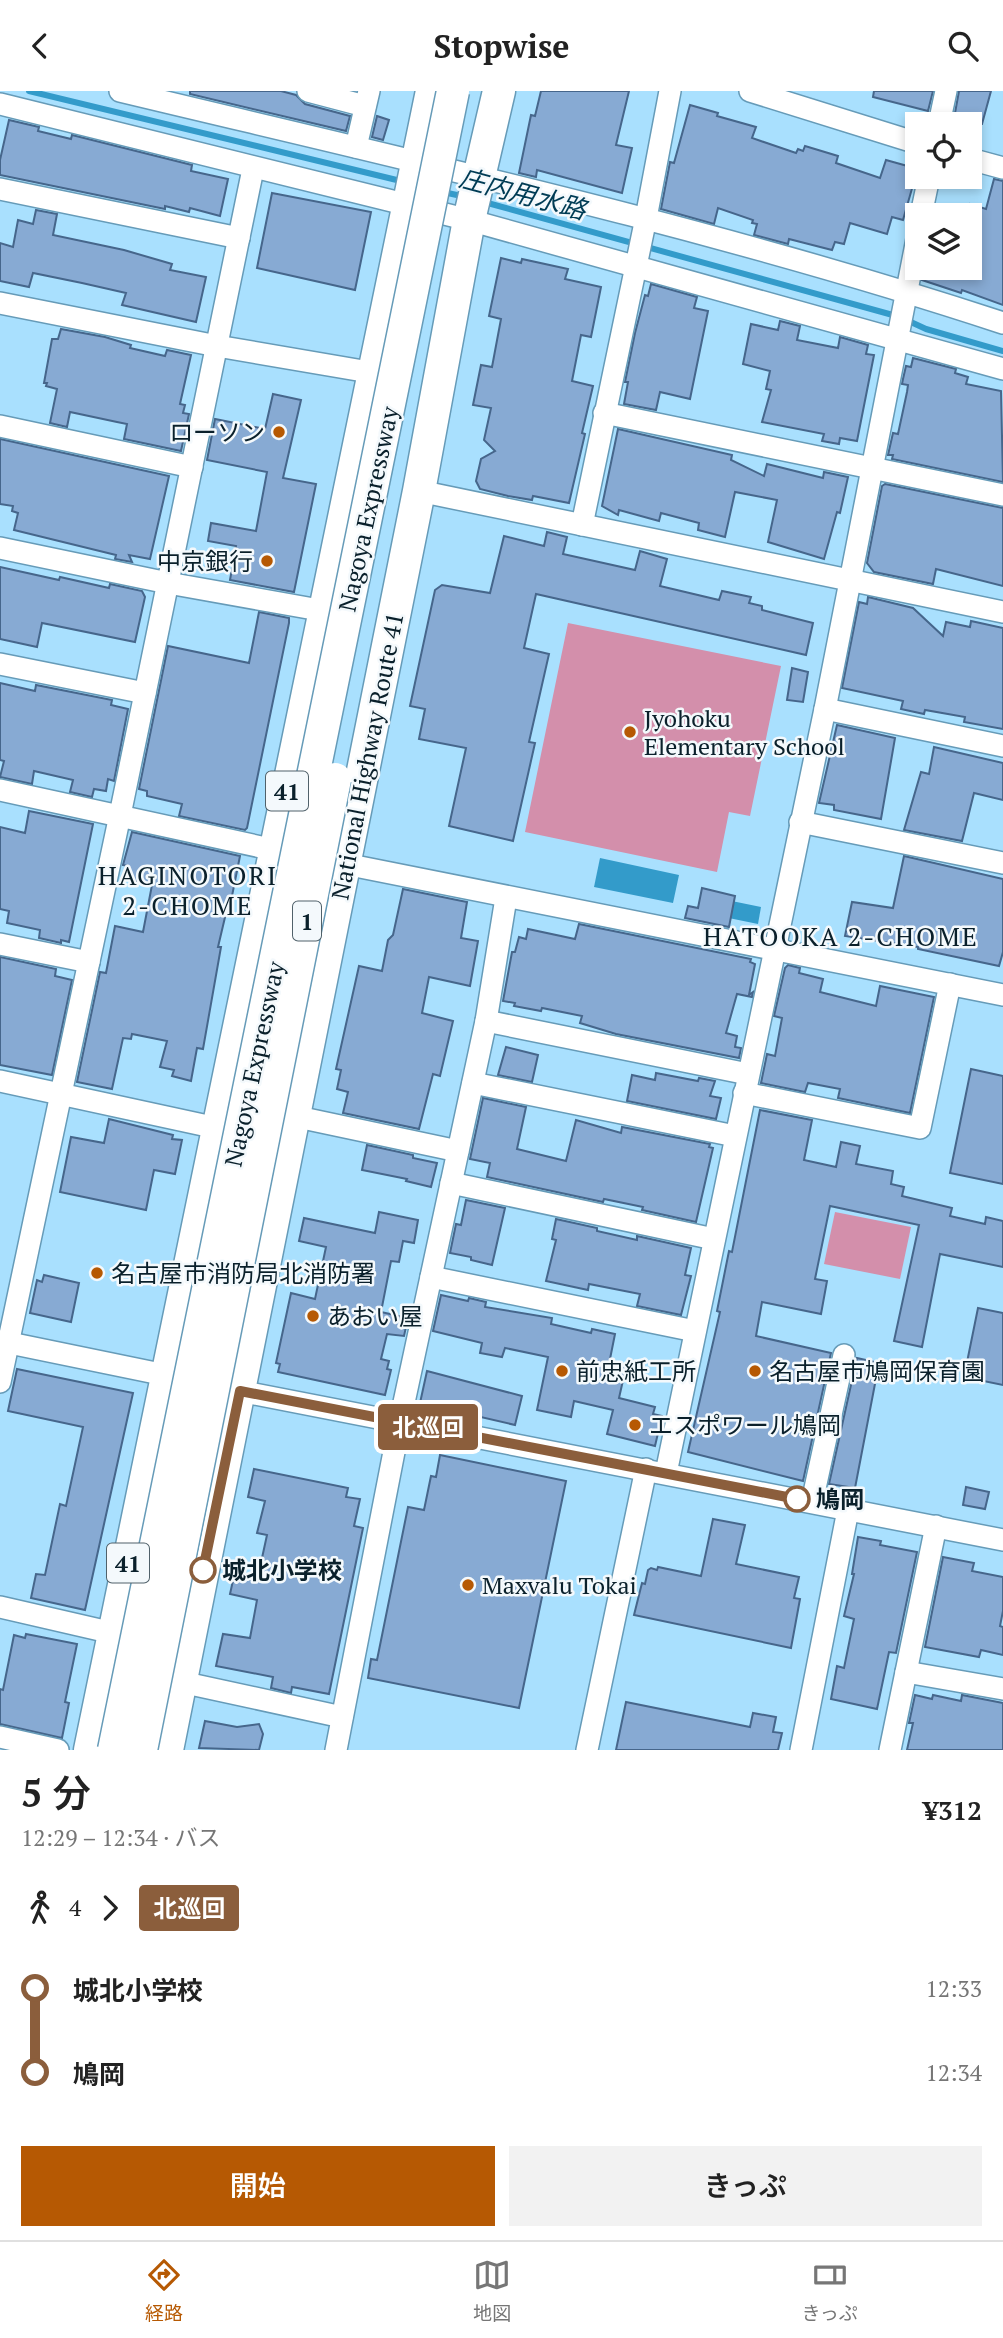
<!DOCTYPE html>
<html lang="ja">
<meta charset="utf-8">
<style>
body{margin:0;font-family:"PT Serif","Noto Sans JP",serif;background:#f2f2f2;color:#222;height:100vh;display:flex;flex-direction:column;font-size:26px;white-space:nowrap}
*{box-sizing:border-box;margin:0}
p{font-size:23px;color:#767676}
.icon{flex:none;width:38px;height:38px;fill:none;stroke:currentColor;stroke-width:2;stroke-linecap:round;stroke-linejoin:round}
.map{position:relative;height:1659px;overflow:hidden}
.panel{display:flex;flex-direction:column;background:#fff;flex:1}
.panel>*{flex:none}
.badge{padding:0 14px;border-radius:5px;font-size:24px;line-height:46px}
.tools{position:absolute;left:905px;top:21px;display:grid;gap:14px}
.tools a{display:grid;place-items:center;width:77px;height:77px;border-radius:0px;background:#fff;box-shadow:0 4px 10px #0003;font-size:35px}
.map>.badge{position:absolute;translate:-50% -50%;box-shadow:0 0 0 4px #fff}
.legs{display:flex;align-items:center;gap:10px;height:77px;padding:0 21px;font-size:23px}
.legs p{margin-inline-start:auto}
.summary{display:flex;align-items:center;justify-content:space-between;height:119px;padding:0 21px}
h1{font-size:38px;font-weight:600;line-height:52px}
.button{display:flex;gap:14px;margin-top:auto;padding:14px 21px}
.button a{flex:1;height:80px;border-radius:0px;background:#b65903;color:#fff;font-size:28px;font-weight:600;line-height:80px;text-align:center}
.button a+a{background:#f2f2f2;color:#222}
ul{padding:0 21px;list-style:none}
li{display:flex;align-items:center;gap:24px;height:84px;font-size:26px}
li i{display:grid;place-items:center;width:10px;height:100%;margin:0 9px;background:currentColor}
li i::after{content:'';width:18px;height:18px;margin:-9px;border:5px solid;border-radius:50%;background:#fff}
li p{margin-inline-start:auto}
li:first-child i{background:linear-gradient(#0000 50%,currentColor 0)}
li:last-child i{background:linear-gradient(currentColor 50%,#0000 0)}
header{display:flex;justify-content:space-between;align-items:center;height:91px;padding:0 21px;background:#fff;font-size:32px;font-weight:600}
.tabs{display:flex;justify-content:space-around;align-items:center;height:98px;border-top:2px solid #e0e0e0;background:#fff;font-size:19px;color:#767676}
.tabs a{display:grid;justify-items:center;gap:4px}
.tabs .on{color:#b65903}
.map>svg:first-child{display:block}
</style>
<header><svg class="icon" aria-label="back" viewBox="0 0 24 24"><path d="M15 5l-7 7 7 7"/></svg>Stopwise<svg class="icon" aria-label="search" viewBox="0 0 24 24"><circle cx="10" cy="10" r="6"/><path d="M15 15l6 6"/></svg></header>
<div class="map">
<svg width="1003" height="1659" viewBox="0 0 1003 1659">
<rect width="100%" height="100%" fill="#a9e0fe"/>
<g fill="#d38fab">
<path d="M568,532L781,575L750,725L729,721L717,781L525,741Z"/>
<path d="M835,1121L911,1136L900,1188L824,1173Z"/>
</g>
<g fill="#339bca">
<path d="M600,767L679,784L673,812L594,796Z"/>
<path d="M722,808L761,816L758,833L719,825Z"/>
</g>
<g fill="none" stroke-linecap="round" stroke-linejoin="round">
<g stroke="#339bca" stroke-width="6">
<path d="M29,0L405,91"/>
<path d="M443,101L466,106"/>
<path d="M484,111L900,226L926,238L1003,260"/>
</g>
</g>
<g fill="#87aad3" stroke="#46668b" stroke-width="2">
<path d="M190,0H281L296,4L305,13L350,25L346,40L190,3Z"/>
<path d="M541,0H629L616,54L632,57L622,102L537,79L536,86L519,82L531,24L535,25Z"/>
<path d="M874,0H933L928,20L873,6Z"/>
<path d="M959,0H991L982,33H953Z"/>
<path d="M690,14L718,22L717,25L756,36L752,47L796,62L798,58L803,60L805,55L838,65L836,72L880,87L886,69L911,76L907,92L913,94L903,129L892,126L887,143L850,132L844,153L835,151L832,159L789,148L788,153L754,144L757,133L752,132L753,129L718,117L714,133L661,118L670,71L674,72Z"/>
<path d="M377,25L389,29L383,49L372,46Z"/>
<path d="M9,29L39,36L38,40L71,48L72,44L192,74L191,80L228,88L220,125L190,117L189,121L165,115V118L0,84V69Z"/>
<path d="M994,88L1003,90V214L962,199L961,202L922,189L925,177H970V113L986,118Z"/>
<path d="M272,102L371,121L355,199L257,177Z"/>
<path d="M36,119L57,123L53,144L124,159L172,173L170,179L206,186L196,231L122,214L126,202L82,192L33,182L29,196L0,190V152L13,156L18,129L33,133Z"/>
<path d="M501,167L521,172L522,168L568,178L565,188L601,196L591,246L581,244L572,290L593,295L582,342L585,343L569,412L533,405L532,409L508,405L480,398L476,390L481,368L495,360L484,349L491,317L473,314L481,274L492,276L501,228L489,225Z"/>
<path d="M651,193L697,206L694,217L708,220L690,308L660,301L656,319L624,313L628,291H625L635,242L645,204L648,205Z"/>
<path d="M780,230L800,235L797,249L838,257L840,246L868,254L866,263L874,264L857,350L840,347L839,353L822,350L824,343L762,331L771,299L766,298L770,280L743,273L751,233L778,239Z"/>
<path d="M61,238L105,246L131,254L130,257L165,265L167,259L191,264L180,313L185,314L183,322L189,323L181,360L124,348L127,333L117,331L70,321L67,336L50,332L57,298L46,295L47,292H44L52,248H58Z"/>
<path d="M913,267L956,278L955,282L968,286L966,293L1001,300L1003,391L892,368L893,364H888L893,342L898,343L907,301L908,294L902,293L903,288L906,275L911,276Z"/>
<path d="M273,303L301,309L283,387L316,393L294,501L230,489L236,455L208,450L211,432L256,440L267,381L207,369L215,328L265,338Z"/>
<path d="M618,338L732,364L731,369L764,385L767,373L823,387L824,381L848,386L840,422L837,421L824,468L768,451L777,409L735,401L725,446L698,439L699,432L661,422L659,430L619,419L618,424L602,415Z"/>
<path d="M0,348L169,385L150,468L129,464L132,471L115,468L116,464L14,439L18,422L12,420L13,415L0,413Z"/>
<path d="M885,393L1003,417V495L936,478L933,493L874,481L867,472L882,395Z"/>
<path d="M547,441L567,446L563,463L635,479L640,460L667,468L660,495L719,509L722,500L751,506L749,512L762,515V519L813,532L806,564L536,503L524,557L549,563L529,651L535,652L513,750L449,735L466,657L419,648L425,618L410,615L435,499L442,494L490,502L504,445L544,455Z"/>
<path d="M0,476L59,489L60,486L109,497L110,493L142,500L145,506L135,551L42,532L37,556L0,548Z"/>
<path d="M868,506L913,517L943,545L946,531L970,536L971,530L1003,537V638L964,631L965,626L925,619L924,623L901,618L903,610L842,597L859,511L867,513Z"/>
<path d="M259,521L289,527V532L247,737L245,739L179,725L182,713L147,705V700L139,698L168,555L249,572Z"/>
<path d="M792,577L808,581L803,611L787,609Z"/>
<path d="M0,592L35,600L36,594L112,609L111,614L128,618L114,690L108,688L106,700L94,698L92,706L70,701L73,689L34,680L32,693L0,686L4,670L0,669Z"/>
<path d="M837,634L895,647L881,728L834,719V714L819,712Z"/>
<path d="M934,656L1003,672V709L974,702L962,750L904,739L921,681L929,683Z"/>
<path d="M29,720L93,733L69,851L61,849V852L39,847L40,839L7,832L9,820L0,818V736L25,742Z"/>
<path d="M132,741L240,765L232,805H230L218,856H221L203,958L197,957L191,990L172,985L174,979L160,976L167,950L132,943L131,948L123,947L112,998L77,991L100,881L106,882L115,835L143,841L152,794L125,788L128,775L123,774Z"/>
<path d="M904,765L1003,788V861L999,875L918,858V856L845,845L852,811L893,817Z"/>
<path d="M702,797L735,805L729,836L685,827L688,815L698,817Z"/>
<path d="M403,798L467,811L461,847L478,850L470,895L429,886L422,922L453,930L440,985L433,983L419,1038L343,1022L348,1001L337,998L341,979L336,978L359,875L382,880L388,849L393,844Z"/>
<path d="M579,833L751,868L750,871L755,873L749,904L753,901L752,906L737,903L726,942L737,945L735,956L741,957L739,967L616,943L580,932L582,925L542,917L541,920L514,915L515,912L503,910L512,861H515L519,846L526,848L528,838L575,848Z"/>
<path d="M0,866L56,878L55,885L72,889L52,984L0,974Z"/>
<path d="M788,874L800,877L799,882L823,888L820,901L876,915L880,895L934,906L910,1022L838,1007L840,998L808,992L805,1001L761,992L767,963L775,965L782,927L774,925L785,877Z"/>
<path d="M506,956L538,964L532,991L498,984Z"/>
<path d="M971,978L1003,985V1093L950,1082Z"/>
<path d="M656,982L698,990L699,987L715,990L710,1005L721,1007L716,1028L627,1010L632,984L655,989Z"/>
<path d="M483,1007L526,1016L517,1058L566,1070L576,1029L621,1042L622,1036L710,1053L709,1056L713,1057L696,1131L642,1119L643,1116L604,1108L603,1111L487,1086L490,1072L470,1068Z"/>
<path d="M760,1019L812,1029L804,1069L836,1076L841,1051L860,1055L856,1073L893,1080L891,1093L904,1096L902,1105L952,1117L950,1125L985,1133L986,1126L1003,1130V1176L940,1163L922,1256L894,1250L919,1134L830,1115L815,1188L827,1190L821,1223L762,1211L756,1245L831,1262L803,1390L688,1361L720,1221L717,1220L729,1160L732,1161Z"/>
<path d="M109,1028L173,1044L172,1048L182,1049L175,1083L154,1079L146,1119L60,1101L71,1046L104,1052Z"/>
<path d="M367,1054L413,1064V1067L437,1072L431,1096L406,1090L407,1088L362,1079Z"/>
<path d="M466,1109L505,1117L492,1174L471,1169V1166L450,1162L456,1133L461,1134Z"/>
<path d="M379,1121L418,1129L414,1152L403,1150L399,1171L391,1170L381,1221L408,1227L404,1245L387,1243L381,1268L389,1270L387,1278L391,1279L385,1304L278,1281L280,1273L276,1272L291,1202L315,1208L326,1156L299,1150L304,1127L375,1142Z"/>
<path d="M556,1128L597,1137V1140L637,1149V1145L691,1157L685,1184L691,1185L681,1224L637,1215L640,1203L589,1193L588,1199L546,1190L556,1149L552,1148Z"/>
<path d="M44,1184L79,1192L71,1231L30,1222L37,1189L42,1191Z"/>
<path d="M441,1204L468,1210L469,1207L486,1211L485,1216L552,1227L551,1233L591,1242L592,1238L615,1243L609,1273L626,1276L619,1307L655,1316L653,1323L662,1325L655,1355L607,1343L613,1319L574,1310L571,1326L537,1319L548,1266L505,1257L502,1266L480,1262L482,1252L433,1240Z"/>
<path d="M978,1217L1003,1222V1294L964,1286Z"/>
<path d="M857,1267L879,1272L855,1397L829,1393Z"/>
<path d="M17,1278L133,1302L85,1519L31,1507L36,1483L45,1484L60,1413L66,1415L83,1336L8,1320Z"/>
<path d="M427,1280L522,1305L515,1334L420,1312Z"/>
<path d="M440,1364L566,1390L519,1617L368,1587L371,1568L377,1569L408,1416L424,1419L431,1385L436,1386Z"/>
<path d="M254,1378L348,1397L346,1406L360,1408L354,1435L363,1437L329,1603L292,1596L291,1602L271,1597L273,1586L216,1575L223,1543L250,1547L257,1509L230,1503L234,1485L257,1490L267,1444L257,1442L265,1410L248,1406Z"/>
<path d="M966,1396L989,1401L985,1418L963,1414Z"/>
<path d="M713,1428L745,1434L736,1473L799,1486L794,1507L800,1508L791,1557L634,1524L642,1492L645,1493L648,1479L651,1477L657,1479L658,1476L701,1485Z"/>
<path d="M858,1446L881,1450L880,1454L917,1461L896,1562L889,1561L877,1618L831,1608L837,1575L844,1577L854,1528L844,1525L854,1483H852Z"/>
<path d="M943,1466L974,1472L972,1480L1003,1486V1520L1000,1535L1003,1536V1564L981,1559L979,1566L925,1556Z"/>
<path d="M26,1543L77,1553L65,1611L69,1612L62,1647L0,1633V1598L3,1599L14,1544L25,1547Z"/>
<path d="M915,1604L932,1608L933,1604L961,1610L962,1604L1003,1612V1659H907L913,1632H909Z"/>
<path d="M626,1611L750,1636L753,1622L776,1626L773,1641L782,1642L778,1659H616Z"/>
<path d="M205,1630L237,1636L259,1633L263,1643L259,1659L199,1657Z"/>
</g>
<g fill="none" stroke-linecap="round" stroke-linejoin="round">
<defs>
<g id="minor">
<path d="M120,0C416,71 714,137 1003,232"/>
<path d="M308,0L365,15"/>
<path d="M750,0L917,52"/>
<path d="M0,13L469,129L1003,278"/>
<path d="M939,33L946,0"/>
<path d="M356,56L369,0"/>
<path d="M970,68L1003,77"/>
<path d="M0,98L239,147"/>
<path d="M921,124L929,86"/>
<path d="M0,212L217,255L375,282"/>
<path d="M604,322L1003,404"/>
<path d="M0,335L192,376"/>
<path d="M419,400L1003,521"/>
<path d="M582,434L646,127L670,0"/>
<path d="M0,457L168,492L325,520"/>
<path d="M0,573L145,602"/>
<path d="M825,618L1003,655"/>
<path d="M0,699L275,759"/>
<path d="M800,731L1003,772"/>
<path d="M345,773L1003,904"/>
<path d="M0,853L89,871"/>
<path d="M486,930L748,983"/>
<path d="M0,990L217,1037"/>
<path d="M473,992L735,1045"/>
<path d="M744,1002L920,1037L950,893"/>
<path d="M293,1025L458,1060"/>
<path d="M451,1092L714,1148"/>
<path d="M431,1186L695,1240"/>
<path d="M0,1250L180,1287"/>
<path d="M0,1291L120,724L253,78"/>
<path d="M229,1298L1003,1449"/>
<path d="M666,1382L825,618L917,148"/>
<path d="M812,1411L844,1264"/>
<path d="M0,1516L113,1542"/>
<path d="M906,1581L1003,1598"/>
<path d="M181,1591L342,1626"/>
<path d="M0,1646L58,1659"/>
<path d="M336,1659L400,1330L486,930L506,807"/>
<path d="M587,1659L646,1378"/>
<path d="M801,1659L848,1419"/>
<path d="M890,1659L936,1435"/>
</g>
<g id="highway">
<path d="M90,1659L432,0"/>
<path d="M167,1659L419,400L469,129L499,0"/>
</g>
</defs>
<use href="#minor" stroke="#669bb8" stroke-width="24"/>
<use href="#highway" stroke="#669bb8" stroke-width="35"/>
<use href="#minor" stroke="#fff" stroke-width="21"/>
<use href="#highway" stroke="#fff" stroke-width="32"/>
<defs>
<g id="highway-bridge">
<path d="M114,1659L453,0"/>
<path d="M141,1659L335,688"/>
</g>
</defs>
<use href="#highway-bridge" stroke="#669bb8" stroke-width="35" stroke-linecap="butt"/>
<use href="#highway-bridge" stroke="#fff" stroke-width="32"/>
</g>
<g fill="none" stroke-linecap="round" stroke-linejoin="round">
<defs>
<path id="line-1" d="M203,1479L240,1300L797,1408"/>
</defs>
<use href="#line-1" stroke="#fff" stroke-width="16"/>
<use href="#line-1" stroke="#8b5e3c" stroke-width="10"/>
</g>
<g fill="#b65903" stroke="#f4f9fc" stroke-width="2.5">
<circle cx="279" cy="341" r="7"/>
<circle cx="267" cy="470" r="7"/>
<circle cx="630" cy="641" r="7"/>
<circle cx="97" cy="1182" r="7"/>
<circle cx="313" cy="1225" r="7"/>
<circle cx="562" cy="1280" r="7"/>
<circle cx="755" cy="1280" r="7"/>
<circle cx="635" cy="1334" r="7"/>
<circle cx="468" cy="1494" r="7"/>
</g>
<g fill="#fff" stroke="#8b5e3c" stroke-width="3.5">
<circle cx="797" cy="1408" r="12"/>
<circle cx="203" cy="1479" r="12"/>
</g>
<g text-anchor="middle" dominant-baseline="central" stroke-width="5" stroke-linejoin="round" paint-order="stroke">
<g fill="#f4f9fc" stroke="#50616a" stroke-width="2">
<rect x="266" y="680.5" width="42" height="39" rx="5"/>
<rect x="293" y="810.5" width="28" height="39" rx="5"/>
<rect x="107" y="1452.5" width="42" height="39" rx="5"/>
</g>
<g font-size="23" font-weight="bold" fill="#0a202b">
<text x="287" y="700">41</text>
<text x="307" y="830">1</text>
<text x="128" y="1472">41</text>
</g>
<g font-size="24" fill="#0a202b" stroke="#f4f9fc" text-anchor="start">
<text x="265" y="341" text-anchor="end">ローソン</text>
<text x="253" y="470" text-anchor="end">中京銀行</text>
<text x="644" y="627">Jyohoku<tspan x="644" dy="28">Elementary School</tspan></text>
<text x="111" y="1182">名古屋市消防局北消防署</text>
<text x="327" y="1225">あおい屋</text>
<text x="576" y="1280">前忠紙工所</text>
<text x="769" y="1280">名古屋市鳩岡保育園</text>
<text x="649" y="1334">エスポワール鳩岡</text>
<text x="482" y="1494">Maxvalu Tokai</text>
</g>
<g font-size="24" fill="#0a202b" stroke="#f4f9fc">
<text transform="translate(368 418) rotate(-78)">Nagoya Expressway</text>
<text transform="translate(367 665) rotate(-79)">National Highway Route 41</text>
<text transform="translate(254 973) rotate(-78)">Nagoya Expressway</text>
</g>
<g font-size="24" font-weight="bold" fill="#0a202b" stroke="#f4f9fc" text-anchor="start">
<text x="816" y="1408">鳩岡</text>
<text x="222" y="1479">城北小学校</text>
</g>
<g font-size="26" font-style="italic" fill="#003c55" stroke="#f4f9fc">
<text transform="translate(523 102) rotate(15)">庄内用水路</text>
</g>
<g font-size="26" letter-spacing="2" fill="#0a202b" stroke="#f4f9fc">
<text x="188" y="784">HAGINOTORI<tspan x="188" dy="30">2-CHOME</tspan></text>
<text x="841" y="845">HATOOKA 2-CHOME</text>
</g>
</g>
</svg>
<div class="tools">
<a><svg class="icon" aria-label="locate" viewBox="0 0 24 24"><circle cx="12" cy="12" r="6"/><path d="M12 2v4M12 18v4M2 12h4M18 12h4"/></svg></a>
<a><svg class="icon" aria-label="layers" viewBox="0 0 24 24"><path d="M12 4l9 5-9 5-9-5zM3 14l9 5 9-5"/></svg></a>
</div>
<b class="badge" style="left:428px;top:1336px;background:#8b5e3c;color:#fff">北巡回</b>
</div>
<section class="panel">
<div class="summary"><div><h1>5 分</h1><p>12:29 – 12:34 · バス</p></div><b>¥312</b></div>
<div class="legs"><svg class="icon" aria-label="walk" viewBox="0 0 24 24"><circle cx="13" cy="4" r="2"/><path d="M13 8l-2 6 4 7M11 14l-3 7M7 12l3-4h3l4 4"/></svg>4<svg class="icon" aria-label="forward" viewBox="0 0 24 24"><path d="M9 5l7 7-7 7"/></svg><b class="badge" style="background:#8b5e3c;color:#fff">北巡回</b></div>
<ul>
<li><i style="color:#8b5e3c"></i><b>城北小学校</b><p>12:33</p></li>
<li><i style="color:#8b5e3c"></i><b>鳩岡</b><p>12:34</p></li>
</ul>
<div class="button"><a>開始</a><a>きっぷ</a></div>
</section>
<nav class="tabs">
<a class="on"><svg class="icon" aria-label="directions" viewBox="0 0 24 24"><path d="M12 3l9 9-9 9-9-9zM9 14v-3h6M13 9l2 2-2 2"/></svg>経路</a>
<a><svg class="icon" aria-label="map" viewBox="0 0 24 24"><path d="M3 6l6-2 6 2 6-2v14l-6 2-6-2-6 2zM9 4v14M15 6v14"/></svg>地図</a>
<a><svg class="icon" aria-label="tickets" viewBox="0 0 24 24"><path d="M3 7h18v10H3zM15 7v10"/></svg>きっぷ</a>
</nav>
